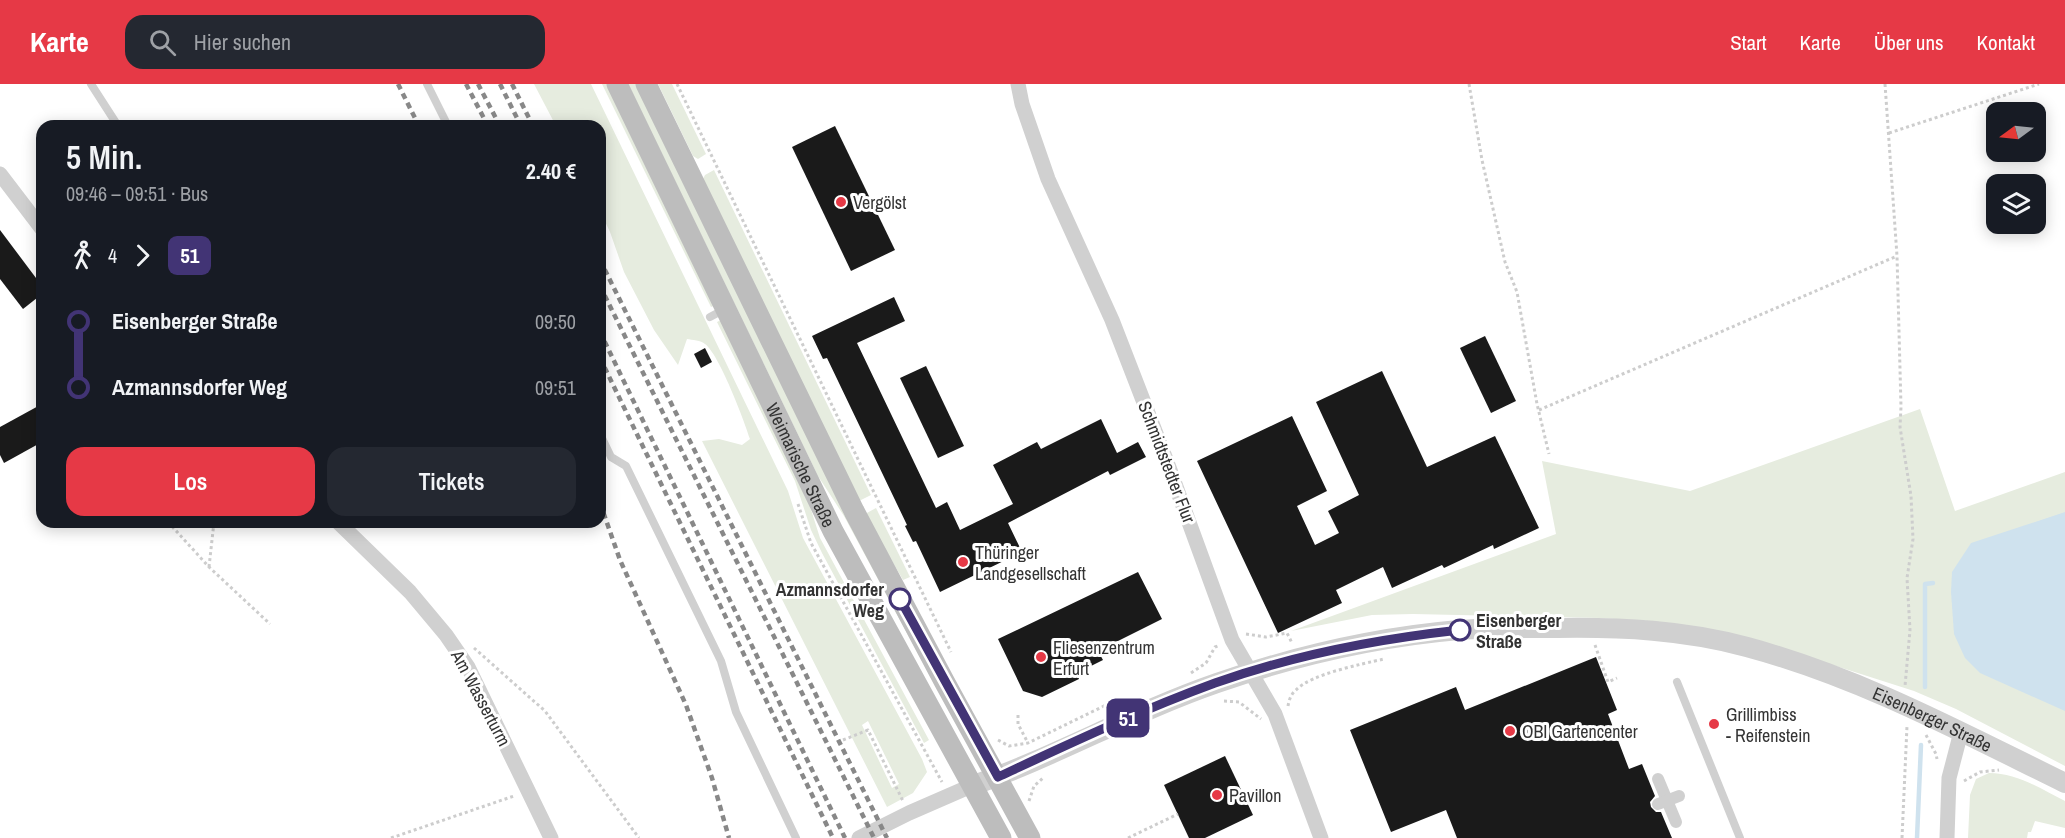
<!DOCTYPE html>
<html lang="de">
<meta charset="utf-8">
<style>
body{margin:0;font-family:"Archivo Narrow",sans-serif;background:#242831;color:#f1f3f6;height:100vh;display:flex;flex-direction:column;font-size:22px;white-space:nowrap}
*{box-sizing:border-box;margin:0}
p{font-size:20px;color:#9ea1a6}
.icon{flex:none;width:33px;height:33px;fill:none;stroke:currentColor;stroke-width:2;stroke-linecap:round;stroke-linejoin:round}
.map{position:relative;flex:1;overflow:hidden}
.side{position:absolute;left:36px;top:36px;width:570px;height:408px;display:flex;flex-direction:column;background:#171b24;border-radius:18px;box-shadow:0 3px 15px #0003}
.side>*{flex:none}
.badge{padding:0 12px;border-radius:9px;font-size:21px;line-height:39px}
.needle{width:39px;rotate:255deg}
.controls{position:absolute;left:1986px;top:18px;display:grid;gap:12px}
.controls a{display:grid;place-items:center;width:60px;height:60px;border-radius:12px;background:#171b24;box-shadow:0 3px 15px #0003;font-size:30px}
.map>.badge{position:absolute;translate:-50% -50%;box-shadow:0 0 0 3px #fff}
.legs{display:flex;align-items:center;gap:9px;height:66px;padding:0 30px;font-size:20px}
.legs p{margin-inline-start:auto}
.head{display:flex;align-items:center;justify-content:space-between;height:102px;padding:0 30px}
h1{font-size:33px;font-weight:600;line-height:45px}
.button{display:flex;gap:12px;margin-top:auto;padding:12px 30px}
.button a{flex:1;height:69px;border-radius:18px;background:#e63946;color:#fff;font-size:24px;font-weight:600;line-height:69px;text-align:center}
.button a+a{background:#242831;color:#f1f3f6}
ul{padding:0 30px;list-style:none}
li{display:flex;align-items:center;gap:21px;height:66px;font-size:22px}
li i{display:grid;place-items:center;width:9px;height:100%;margin:0 8px;background:currentColor}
li i::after{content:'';width:15px;height:15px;margin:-8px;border:4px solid;border-radius:50%;background:#171b24}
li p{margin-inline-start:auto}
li:first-child i{background:linear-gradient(#0000 50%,currentColor 0)}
li:last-child i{background:linear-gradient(currentColor 50%,#0000 0)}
header{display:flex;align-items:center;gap:36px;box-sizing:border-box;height:84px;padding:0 30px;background:#e63946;color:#fff}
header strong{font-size:28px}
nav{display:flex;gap:33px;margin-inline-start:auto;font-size:21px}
.search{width:420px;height:54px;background:#242831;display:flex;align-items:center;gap:15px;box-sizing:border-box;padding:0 21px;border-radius:18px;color:#9ea1a6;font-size:22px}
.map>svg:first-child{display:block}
</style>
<header>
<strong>Karte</strong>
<div class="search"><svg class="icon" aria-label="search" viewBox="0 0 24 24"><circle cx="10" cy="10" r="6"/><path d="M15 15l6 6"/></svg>Hier suchen</div>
<nav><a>Start</a><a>Karte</a><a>Über uns</a><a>Kontakt</a></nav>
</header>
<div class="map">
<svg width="2065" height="754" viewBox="0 0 2065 754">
<rect width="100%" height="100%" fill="#fff"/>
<g fill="#e6ecdf" fill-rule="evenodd">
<path d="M534,0H591L788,407L803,454L922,675L927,688L913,709L887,723L702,357L719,355L742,361L750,355C744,336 719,270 705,260C701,256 692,256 687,255L678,281L654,246L624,188L610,148L600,127V42H556ZM868,637L899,700L892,704L862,641Z"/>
<path d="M602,0H609L716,221L711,223Z"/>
<path d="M628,0H639L958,644L844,432L818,392Z"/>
<path d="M658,0H672L706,70L698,75L693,72Z"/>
<path d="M714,86L871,411L859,417L703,95L705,91Z"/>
<path d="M723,235L807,413L820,454L929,656L924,659L822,469L811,446L795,397L717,238Z"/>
<path d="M1920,325L1955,427L2065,388V682L1956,625L1914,607L1751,555L1648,537L1600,534L1413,530L1372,531L1291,547L1556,450L1542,377L1690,407Z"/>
<path d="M876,424L910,493L903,496L865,430Z"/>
<path d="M1989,689C2017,689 2041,705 2065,717V744L2035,737L2031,748H2028L2027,754H1968L1970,711L1976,695Z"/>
</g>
<path fill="#cfe2ee" d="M2065,428V627L1980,589L1965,574L1954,550L1951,508L1952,488L1971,459Z"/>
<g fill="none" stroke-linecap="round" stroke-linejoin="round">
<g stroke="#cfe2ee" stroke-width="4.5">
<path d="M1925,603V500L1933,499"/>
<path d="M1917,754L1921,661"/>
</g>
</g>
<g fill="#1a1a1a">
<path d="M835,42L895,166L851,187L792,63Z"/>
<path d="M0,146L42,202V210L23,225L0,195Z"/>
<path d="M894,213L905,237L857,259L936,424L947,418L960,446L1013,420L993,381L1037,358L1041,365L1101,335L1117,369L1138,358L1146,373L1110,391L1108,387L1008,439L1022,468L940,508L916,457L913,458L905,442L907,441L827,274L823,275L812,252Z"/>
<path d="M1485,252L1516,317L1491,329L1460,264Z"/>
<path d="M705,264L712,278L701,284L694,270Z"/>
<path d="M926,282L964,362L938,374L900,294Z"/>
<path d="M1382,287L1427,383L1495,352L1539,444L1494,465L1493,461L1444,484L1442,481L1392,504L1383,483L1336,506L1342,519L1278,549L1197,377L1292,332L1327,407L1297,422L1315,461L1339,449L1328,427L1359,411L1316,318Z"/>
<path d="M42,320V358L4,379L0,371V343Z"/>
<path d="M1138,488L1162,535L1098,567L1103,576L1077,589L1079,595L1042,613L1023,607L998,555Z"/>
<path d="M1596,573L1617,626L1608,630L1629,685L1642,680L1655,712L1650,718L1651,723L1656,728H1661L1672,754H1457L1446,726L1391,748L1350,646L1456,603L1465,626Z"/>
<path d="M1225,672L1253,731L1205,754H1189L1164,701Z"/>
</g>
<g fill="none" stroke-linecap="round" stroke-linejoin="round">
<g stroke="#cdcdcd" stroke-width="3" stroke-dasharray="3 3" stroke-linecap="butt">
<path d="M677,0L951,568"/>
<path d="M1469,0L1482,76L1505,178L1517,208L1537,320L1549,370"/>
<path d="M1885,0L1897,172L1901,323L1900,343L1911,412L1913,455L1907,494L1910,546L1905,602"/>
<path d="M1889,49L2039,0"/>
<path d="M1539,326L1897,172"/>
<path d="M798,420L811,459L942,698"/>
<path d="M168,438L209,483L270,540"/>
<path d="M209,483L214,438"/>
<path d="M1246,550L1266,553L1287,549L1292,559"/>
<path d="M1595,561L1608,598L1617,594"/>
<path d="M474,564L545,627L639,754"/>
<path d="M1191,589L1206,579L1215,563L1220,561"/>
<path d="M1224,617L1239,618L1261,635"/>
<path d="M1288,622C1289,616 1291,610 1296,606C1311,590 1362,580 1384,575"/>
<path d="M1018,631V640L1028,659"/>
<path d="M1926,651L1936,670L1937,675"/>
<path d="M843,656L868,646L903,717"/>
<path d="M998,656L1009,662L1028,659L1106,621L1124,616"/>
<path d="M1964,697L1980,688L1999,686"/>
<path d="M1029,717L1034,702L1044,693"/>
<path d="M391,754L514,712"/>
<path d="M1128,754L1178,730"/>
<path d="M1902,754L1907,642"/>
</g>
<g stroke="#d0d0d0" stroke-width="8">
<path d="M91,0L118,42"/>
<path d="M427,0L448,42"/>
<path d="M710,233L725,225"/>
<path d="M600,350L611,373L626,382L721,577L736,628L796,754"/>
<path d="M1677,598L1740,754"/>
</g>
<g stroke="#d0d0d0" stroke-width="12">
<path d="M1658,695L1676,738"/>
<path d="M1658,720L1679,712"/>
</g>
<g stroke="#d0d0d0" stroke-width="15">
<path d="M1018,0L1022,20L1048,95L1112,236L1167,378L1232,556L1275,630L1321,754"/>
<path d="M0,90L42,145"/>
<path d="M338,438L410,508L446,551L468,583L551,754"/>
<path d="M859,754L909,729L971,702"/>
<path d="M1947,754L1949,694L1961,648"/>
</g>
<path stroke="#d0d0d0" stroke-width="20" id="s1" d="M971,702C1055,673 1133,628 1217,599C1295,572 1377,553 1459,546C1492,543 1525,544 1557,544C1621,543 1685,546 1747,563C1859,593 1961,648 2065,699"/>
<g stroke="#bdbdbd" stroke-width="21">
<path id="s2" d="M617,0L833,447L1001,754"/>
<path d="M646,0L854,427L944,597L1030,754"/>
</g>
<g stroke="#888" stroke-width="4.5" stroke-dasharray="6 4.5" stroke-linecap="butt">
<path d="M398,0L419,42"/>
<path d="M466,0L488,42"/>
<path d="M478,0L500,42"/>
<path d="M500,0L521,42"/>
<path d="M512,0L533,42"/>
<path d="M600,176L887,754"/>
<path d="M600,202L874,754"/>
<path d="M600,248L845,754"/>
<path d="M600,274L833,754"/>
<path d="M600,419L620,476L686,621L712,694L729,754"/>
</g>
</g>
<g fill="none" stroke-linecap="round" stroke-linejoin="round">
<defs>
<path id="line-1" d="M900,515L998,693C1069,660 1141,626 1215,599C1294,571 1377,555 1460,546"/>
</defs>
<use href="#line-1" stroke="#fff" stroke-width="14"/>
<use href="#line-1" stroke="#423475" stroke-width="9"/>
</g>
<g fill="#e63946" stroke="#fff" stroke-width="2">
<circle cx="841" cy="118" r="6"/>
<circle cx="963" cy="478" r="6"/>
<circle cx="1041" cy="573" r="6"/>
<circle cx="1714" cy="640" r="6"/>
<circle cx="1510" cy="647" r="6"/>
<circle cx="1217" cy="711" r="6"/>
</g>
<g fill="#fff" stroke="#423475" stroke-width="3">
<circle cx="900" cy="515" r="10"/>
<circle cx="1460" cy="546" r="10"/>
</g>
<g text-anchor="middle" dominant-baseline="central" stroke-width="6" stroke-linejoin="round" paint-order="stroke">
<g font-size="18" fill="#333" stroke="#fff" text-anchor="start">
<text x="853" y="118">Vergölst</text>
<text x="975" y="468">Thüringer<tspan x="975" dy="21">Landgesellschaft</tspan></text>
<text x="1053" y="563">Fliesenzentrum<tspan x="1053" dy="21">Erfurt</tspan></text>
<text x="1726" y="630">Grillimbiss<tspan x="1726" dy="21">- Reifenstein</tspan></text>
<text x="1522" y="647">OBI Gartencenter</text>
<text x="1229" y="711">Pavillon</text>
</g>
<g font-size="18" fill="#333" stroke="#fff">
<text transform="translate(1167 378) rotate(69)">Schmidtstedter Flur</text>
<text stroke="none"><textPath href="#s2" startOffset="423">Weimarische Straße</textPath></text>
<text transform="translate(481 614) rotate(62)">Am Wasserturm</text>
<text stroke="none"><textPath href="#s1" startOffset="1004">Eisenberger Straße</textPath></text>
</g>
<g font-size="18" font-weight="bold" fill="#333" stroke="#fff" text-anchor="end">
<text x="884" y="505">Azmannsdorfer<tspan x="884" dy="21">Weg</tspan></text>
<text x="1476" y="536" text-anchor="start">Eisenberger<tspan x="1476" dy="21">Straße</tspan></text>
</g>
</g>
</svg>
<div class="controls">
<a><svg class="needle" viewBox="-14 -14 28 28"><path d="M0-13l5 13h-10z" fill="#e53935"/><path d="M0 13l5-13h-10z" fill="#9ea1a6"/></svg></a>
<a><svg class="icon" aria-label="layers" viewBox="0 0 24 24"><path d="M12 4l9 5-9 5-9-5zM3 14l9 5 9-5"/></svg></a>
</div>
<b class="badge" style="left:1128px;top:634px;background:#423475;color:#fff">51</b>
<section class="side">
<div class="head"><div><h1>5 Min.</h1><p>09:46 – 09:51 · Bus</p></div><b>2.40 €</b></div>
<div class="legs"><svg class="icon" aria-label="walk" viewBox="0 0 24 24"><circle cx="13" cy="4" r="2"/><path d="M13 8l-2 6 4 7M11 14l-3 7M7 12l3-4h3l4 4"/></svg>4<svg class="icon" aria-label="forward" viewBox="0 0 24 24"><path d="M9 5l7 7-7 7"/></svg><b class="badge" style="background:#423475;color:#fff">51</b></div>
<ul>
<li><i style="color:#423475"></i><b>Eisenberger Straße</b><p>09:50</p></li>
<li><i style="color:#423475"></i><b>Azmannsdorfer Weg</b><p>09:51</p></li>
</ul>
<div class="button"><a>Los</a><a>Tickets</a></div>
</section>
</div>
